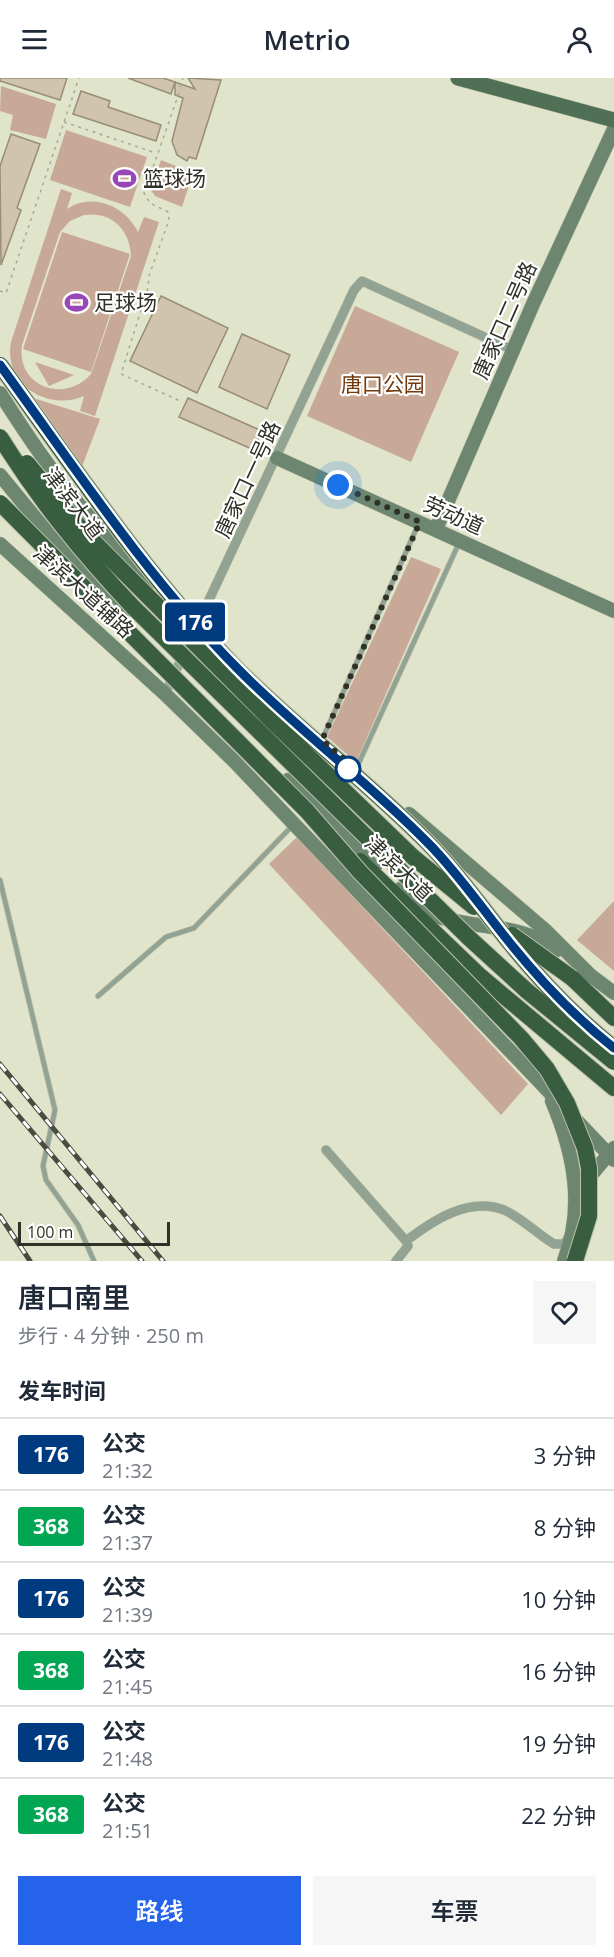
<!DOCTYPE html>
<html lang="zh">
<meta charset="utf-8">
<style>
body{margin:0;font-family:"Open Sans","Noto Sans SC",sans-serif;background:#f6f6f7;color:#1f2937;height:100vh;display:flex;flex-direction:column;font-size:22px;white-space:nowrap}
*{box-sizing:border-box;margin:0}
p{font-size:20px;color:#747a83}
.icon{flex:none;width:33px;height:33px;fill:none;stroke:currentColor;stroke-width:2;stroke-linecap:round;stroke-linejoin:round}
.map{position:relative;height:1183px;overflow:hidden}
.side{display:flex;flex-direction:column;background:#fff;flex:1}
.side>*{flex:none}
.badge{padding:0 12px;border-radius:4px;font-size:21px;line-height:39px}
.scale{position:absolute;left:18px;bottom:15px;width:152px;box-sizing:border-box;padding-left:6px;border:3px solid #2f3127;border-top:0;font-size:16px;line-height:21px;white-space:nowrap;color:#2f3127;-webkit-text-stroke:4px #fff;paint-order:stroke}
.you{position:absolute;width:30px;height:30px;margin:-15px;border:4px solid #fff;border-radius:50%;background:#1a73e8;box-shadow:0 0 0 9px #1a73e833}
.map>.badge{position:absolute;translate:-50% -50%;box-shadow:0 0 0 3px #fff}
h2{padding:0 18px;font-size:22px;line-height:54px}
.round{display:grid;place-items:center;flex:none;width:63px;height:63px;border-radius:0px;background:#f6f6f7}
.overview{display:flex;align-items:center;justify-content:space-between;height:102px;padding:0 18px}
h1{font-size:28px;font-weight:600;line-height:45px}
.primary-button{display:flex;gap:12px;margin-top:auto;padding:12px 18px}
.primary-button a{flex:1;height:69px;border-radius:0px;background:#2563eb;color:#fff;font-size:24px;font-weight:600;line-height:69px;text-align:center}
.primary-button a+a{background:#f6f6f7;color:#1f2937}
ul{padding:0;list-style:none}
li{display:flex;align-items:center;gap:18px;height:72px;padding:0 18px;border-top:2px solid #e0e1e3}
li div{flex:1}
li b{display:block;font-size:22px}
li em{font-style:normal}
li .badge{min-width:66px;font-weight:700;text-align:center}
header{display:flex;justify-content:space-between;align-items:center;height:78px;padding:0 18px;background:#fff;font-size:27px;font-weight:600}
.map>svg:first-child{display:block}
</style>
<header><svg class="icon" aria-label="menu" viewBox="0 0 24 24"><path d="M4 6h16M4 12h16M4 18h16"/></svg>Metrio<svg class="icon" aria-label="person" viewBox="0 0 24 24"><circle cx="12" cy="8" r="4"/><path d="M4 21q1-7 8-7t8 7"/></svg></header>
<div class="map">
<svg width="614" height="1183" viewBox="0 0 614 1183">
<rect width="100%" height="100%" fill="#dfe4ca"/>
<g fill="#c8a997" fill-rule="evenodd">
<path d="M1,8L56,26L46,61L10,52L13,37L0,33Z"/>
<path d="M66,52L147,79L130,129L50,102Z"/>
<path d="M161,82L193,95L182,129L155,118L151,112Z"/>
<path d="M61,111L72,115L67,131C93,114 125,128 138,154L144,139L159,144L95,338L80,333L84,318C47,334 3,306 11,264ZM84,137C111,133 130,151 131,178L91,296C65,326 16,309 22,267L60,154L70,143Z"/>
<path d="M62,154L130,176L91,294L23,271Z"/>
<path d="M355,228L459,274L411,384L307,338Z"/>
<path d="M35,284L74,297L49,308Z"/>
<path d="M30,319L100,341L80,394Z"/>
<path d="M411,479L441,491L356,684L327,659Z"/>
<path d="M297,759L528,1006L501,1037L269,786Z"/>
<path d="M614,823V893L577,862Z"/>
</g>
<g fill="#d0c4ac" stroke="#988d76" stroke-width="1.5">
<path d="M0,0H67L60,22L0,3Z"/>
<path d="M128,0H163L175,4L171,16Z"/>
<path d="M188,0L221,2L196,81L189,79L187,83L177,77L172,63L183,20L175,17V4L195,11Z"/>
<path d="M81,13L110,23L108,29L161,47L156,63L73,36Z"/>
<path d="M11,56L40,66L17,130L21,132L1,187L0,88Z"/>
<path d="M161,218L228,250L197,315L130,283Z"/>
<path d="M242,256L290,277L267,331L219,309Z"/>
<path d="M188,320L262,353L254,372L179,339Z"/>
</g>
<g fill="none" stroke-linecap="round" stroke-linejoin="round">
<defs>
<g id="lane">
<path d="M322,662L418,447"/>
<path d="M356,691L459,465"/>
<path d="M0,802L55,1032L43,1088L46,1102L78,1147L94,1183"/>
<path d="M98,918L166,859L194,850L292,748"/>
</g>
<g id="street">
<path d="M165,616L354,212L362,203L513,272"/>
<path d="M326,1072L406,1163L408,1168L396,1183"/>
<path d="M406,1163C432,1143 469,1118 504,1132C522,1140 537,1156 554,1166H564L569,1159"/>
</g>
<g id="secondary">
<path d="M0,315C46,388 88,445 153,504"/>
<path d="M277,380L614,533"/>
<path d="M0,397L65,476L122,536"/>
<path d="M436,451L533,226L614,51"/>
<path d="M0,466L165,616L234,683L614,1082"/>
<path d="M288,702L375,788"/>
<path d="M409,736L545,852L589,896"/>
<path d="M400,811C412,822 425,835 442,840C481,851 523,846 557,872"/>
<path d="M582,891L614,915"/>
<path d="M552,1023C574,1075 585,1129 564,1183"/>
<path d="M586,1103L614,1070"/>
</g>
<path id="primary" d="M458,0L614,42"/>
<g id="highway">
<path d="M360,783L480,898L614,1010"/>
<path d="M572,900L614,940"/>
</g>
</defs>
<use href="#lane" stroke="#bcc0a9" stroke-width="6"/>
<use href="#street" stroke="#bcc0a9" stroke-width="10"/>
<use href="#secondary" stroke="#bcc0a9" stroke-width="15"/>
<use href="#primary" stroke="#bcc0a9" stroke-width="16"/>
<use href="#highway" stroke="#bcc0a9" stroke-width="18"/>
<g stroke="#a6aa95" stroke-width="1.5" stroke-dasharray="3 4.5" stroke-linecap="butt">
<path d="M180,9L183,0"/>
<path d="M179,15L144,115L150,125L168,134L169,142L149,198L148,210L121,296L182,324"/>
<path d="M64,44L156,75"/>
<path d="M0,213L6,215L79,0"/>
</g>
<use href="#lane" stroke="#92a394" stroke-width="4.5"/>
<use href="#street" stroke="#92a394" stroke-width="9"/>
<use href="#secondary" stroke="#6c866f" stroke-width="14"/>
<use href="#primary" stroke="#507055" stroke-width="15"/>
<use href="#highway" stroke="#385e3f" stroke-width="16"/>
<defs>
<g id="rail">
<path d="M0,986L163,1183"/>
<path d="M0,1016L142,1183"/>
<path d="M0,1138L30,1183"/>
</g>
</defs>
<use href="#rail" stroke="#4a4c40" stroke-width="5"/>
<use href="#rail" stroke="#fff" stroke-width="3" stroke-dasharray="9" stroke-linecap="butt"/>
<defs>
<g id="highway-bridge">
<path d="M0,287C75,391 146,498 236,590C297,651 367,703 428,765C458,795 483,832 510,865C540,902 576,940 614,970"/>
<path d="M0,359C40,423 81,474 133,529L468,859L527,913L614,984"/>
<path d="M27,385L83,453L273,644L413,779L474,829"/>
<path d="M0,425L307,733L360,794L521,960L547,991L567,1025L585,1070L589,1090V1138L575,1183"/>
<path d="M512,857L572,900"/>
</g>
</defs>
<use href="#highway-bridge" stroke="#bcc0a9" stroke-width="18" stroke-linecap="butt"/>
<use href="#highway-bridge" stroke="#385e3f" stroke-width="16"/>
</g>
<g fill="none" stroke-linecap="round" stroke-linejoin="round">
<defs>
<path id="line" d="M0,287C76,391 146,498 237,590C297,651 367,703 428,765C458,795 483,832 510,865C540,902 576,940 614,970"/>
</defs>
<use href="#line" stroke="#fff" stroke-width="14"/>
<use href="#line" stroke="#003b80" stroke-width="9"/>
<path stroke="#2f3127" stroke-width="6" stroke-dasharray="0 10.8" d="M338,407L420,444L322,662L356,691H348"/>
</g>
<defs>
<symbol id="stadium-bare" viewBox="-9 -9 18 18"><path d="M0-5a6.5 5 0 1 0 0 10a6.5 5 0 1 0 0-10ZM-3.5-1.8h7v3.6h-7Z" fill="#9947b6" stroke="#fff" stroke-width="2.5" paint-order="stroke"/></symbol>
</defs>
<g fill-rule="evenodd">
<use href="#stadium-bare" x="108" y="84" width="33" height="33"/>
<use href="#stadium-bare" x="60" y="208" width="33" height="33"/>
</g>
<circle fill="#fff" stroke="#003b80" stroke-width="3" cx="348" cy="691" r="12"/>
<g text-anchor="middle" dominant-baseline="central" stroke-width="4.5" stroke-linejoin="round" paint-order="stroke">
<g font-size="21" fill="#2f3127" stroke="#fff" text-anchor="start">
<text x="143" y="100">篮球场</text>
<text x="94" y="224">足球场</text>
</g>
<g font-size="21" fill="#2f3127" stroke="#fff">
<text transform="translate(504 242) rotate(-66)">唐家口二号路</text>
<text transform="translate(247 401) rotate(-65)">唐家口一号路</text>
<text transform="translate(74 425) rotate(53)">津滨大道</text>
<text transform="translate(454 437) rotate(24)">劳动道</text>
<text transform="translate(84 513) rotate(42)">津滨大道辅路</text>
<text transform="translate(399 790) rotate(44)">津滨大道</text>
</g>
<g font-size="21" fill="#733a0e" stroke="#fff">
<text x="383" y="306">唐口公园</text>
</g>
</g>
</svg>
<div class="scale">100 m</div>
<div class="you" style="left:338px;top:407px"></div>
<b class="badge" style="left:195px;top:544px;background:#003b80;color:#fff">176</b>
</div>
<section class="side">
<div class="overview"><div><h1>唐口南里</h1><p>步行 · 4 分钟 · 250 m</p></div><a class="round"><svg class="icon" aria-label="heart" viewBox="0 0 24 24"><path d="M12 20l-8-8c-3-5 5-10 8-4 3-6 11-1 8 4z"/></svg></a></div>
<h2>发车时间</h2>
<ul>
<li><span class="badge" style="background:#003b80;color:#fff">176</span><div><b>公交</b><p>21:32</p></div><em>3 分钟</em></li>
<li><span class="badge" style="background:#00a651;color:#fff">368</span><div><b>公交</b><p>21:37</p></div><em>8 分钟</em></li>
<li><span class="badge" style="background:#003b80;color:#fff">176</span><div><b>公交</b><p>21:39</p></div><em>10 分钟</em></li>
<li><span class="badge" style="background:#00a651;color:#fff">368</span><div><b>公交</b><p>21:45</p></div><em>16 分钟</em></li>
<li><span class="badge" style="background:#003b80;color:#fff">176</span><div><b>公交</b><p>21:48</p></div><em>19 分钟</em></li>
<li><span class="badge" style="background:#00a651;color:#fff">368</span><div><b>公交</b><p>21:51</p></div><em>22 分钟</em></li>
</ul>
<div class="primary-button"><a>路线</a><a>车票</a></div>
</section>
